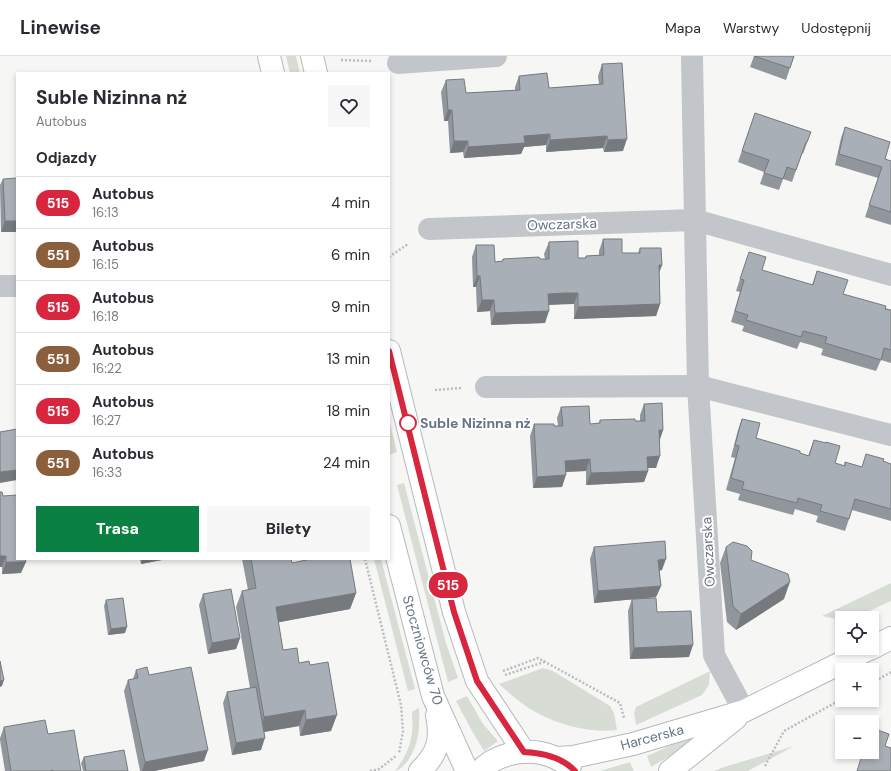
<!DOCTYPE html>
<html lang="pl">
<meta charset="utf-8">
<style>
body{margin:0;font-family:"DM Sans",sans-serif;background:#f7f7f7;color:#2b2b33;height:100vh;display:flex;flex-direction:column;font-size:15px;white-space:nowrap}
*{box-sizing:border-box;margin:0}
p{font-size:13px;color:#7c7c81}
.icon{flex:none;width:22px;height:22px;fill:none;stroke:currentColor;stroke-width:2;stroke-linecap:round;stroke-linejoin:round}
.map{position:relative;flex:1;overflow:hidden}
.details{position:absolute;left:16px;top:16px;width:374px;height:488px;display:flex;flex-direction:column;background:#fff;border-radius:0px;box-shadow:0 2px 6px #0003}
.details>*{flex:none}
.badge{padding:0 8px;border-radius:13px;font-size:14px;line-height:26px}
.fabs{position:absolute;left:835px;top:555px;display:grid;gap:8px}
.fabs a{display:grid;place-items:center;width:44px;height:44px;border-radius:0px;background:#fff;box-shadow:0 2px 6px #0003;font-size:20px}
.map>.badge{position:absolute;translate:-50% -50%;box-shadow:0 0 0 2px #fff}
h2{padding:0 20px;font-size:15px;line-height:36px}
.round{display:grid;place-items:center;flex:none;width:42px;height:42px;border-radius:0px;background:#f7f7f7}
.headline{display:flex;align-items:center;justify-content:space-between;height:68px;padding:0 20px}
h1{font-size:19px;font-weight:800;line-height:30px}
.action{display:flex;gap:8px;margin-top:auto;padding:8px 20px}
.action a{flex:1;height:46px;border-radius:0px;background:#0b8043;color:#fff;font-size:16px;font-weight:800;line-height:46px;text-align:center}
.action a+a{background:#f7f7f7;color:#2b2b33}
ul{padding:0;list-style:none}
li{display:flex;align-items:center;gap:12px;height:52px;padding:0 20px;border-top:1px solid #e1e1e2}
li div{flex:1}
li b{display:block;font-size:15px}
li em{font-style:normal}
li .badge{min-width:44px;font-weight:700;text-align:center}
header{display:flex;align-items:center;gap:24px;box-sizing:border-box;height:56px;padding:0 20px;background:#fff;border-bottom:1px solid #e1e1e2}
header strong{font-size:19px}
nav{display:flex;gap:22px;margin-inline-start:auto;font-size:14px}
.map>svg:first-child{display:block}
</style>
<header>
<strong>Linewise</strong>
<nav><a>Mapa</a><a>Warstwy</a><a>Udostępnij</a></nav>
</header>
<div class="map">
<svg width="891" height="715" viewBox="0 0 891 715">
<rect width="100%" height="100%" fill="#f6f7f4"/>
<g fill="#d7ddd5">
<path d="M286,0H296L300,17H290Z"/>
<path d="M389,363L397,396L389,399Z"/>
<path d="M404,427L446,587L458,622L448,626L397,429Z"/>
<path d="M374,503H381L415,633L408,635Z"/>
<path d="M891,527V545L854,562H842V564L822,560Z"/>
<path d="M543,612L553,615L610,650L614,657L617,674C587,678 547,666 523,648C514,642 507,635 499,628Z"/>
<path d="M710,615L709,629L702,639L636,669L634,657L636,651Z"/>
<path d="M467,640L483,668L498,685L484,695L472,675L456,645Z"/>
<path d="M419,652C420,672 419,689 407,706C403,710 400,714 395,715C410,695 414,681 412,656Z"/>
<path d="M720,667L722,670L651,711L647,700Z"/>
<path d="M794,690L748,715H714L721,712Z"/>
<path d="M630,706L634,715H600Z"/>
</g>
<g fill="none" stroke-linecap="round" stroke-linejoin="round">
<defs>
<g id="secondary">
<path d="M269,0L273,17"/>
<path d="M312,0L316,17"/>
<path d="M389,295L454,556L477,625L524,696"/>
<path d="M389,470L433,640L467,715"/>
<path d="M872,592L891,582"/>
<path d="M558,702L573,701L633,688L744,655L871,592"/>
<path d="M420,715C438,697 442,684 437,659"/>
<path d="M480,715C494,699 521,693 541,697C552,699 561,704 570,710"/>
<path d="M670,715L736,662"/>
</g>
</defs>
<use href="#secondary" stroke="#b5b9be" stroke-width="24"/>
<g stroke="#babcbf" stroke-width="2.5" stroke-dasharray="2 2" stroke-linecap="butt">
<path d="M341,4L372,5"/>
<path d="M389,201L408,188"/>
<path d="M435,334L461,332"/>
<path d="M365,503L401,649L403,675L399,697"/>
<path d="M503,615L538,602L620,647L624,662"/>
<path d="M505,619L544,606"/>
<path d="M872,627L891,616"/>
<path d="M765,710L784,675L842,643"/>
<path d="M370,715L379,713L396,700"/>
</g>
<g stroke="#c2c5c9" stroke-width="22">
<path d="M692,0L698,330L714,599L744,655"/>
<path d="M398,7L496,0"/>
<path d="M429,173L695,164L891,219"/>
<path d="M0,230H17"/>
<path d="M486,331L698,330L891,379"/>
</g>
<use href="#secondary" stroke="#fff" stroke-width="22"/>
</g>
<g fill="#91969d">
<path d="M754,0H794L786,24L750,11Z"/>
<path d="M602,8L623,95L604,96L603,92L546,96V89L524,91L521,98L464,102L463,96L450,97L448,65H444L441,36L446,24L466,37L515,34V31L519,20L549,32L599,28L598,20Z"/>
<path d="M755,57L811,76L803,98L802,97L792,126L783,123L779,134L760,128L764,116L738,106Z"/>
<path d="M845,71L885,103L891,105V169L865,161L878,122L835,109L841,82Z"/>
<path d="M3,123L17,176H1L0,129Z"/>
<path d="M603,183L622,197H638L640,192L662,209L659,217L660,248L656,260L574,263V248H561L549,249L545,267L491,269L490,255L477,256L476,231H473L472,201L476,189L495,206L502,205L503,203H545L544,198L549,186L578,202H585L586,200L599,199V195Z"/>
<path d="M749,196L762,214L812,229L817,215L843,238L891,254V307L881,304L876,315L821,299L823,293L811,289L800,286L797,293L742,275L744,270L731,266L740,236L736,235Z"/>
<path d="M644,348L663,374L660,383L656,412H648V415L644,426L586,429V415L565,416L562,431L533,432L530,380L534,368L558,370L557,362L561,351L590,368L599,367L600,364L640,365V359Z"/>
<path d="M742,363L756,382L808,400L814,384L835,407L844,410L845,406L862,411L866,398L883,405L891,408V465L852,454L845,475L816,466L818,460L795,453L793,459L738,444L740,438L726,434L735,402L731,401L738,374Z"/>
<path d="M3,440L17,503L21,517L2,518Z"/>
<path d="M594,491L662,514L659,515L661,530L656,541L594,547L590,503Z"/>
<path d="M726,491L751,504L784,543L736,574L727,566L720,507Z"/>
<path d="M140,503H167L141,508Z"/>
<path d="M242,503H291L292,507L356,537L350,553L278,566L283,594L299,607L310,609L331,675L300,680L299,670L264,676L261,694L232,699L223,647L227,636L250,632L236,551L242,535L248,534Z"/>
<path d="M203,538L240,582L236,593L208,598L199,549Z"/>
<path d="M632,543L657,556L689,601L630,603L628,555Z"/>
<path d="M106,544L125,577L108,579L104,550Z"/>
<path d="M136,614L149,619L204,705L154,715H140L124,635L128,624L133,623Z"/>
<path d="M4,671L48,678L81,715H5L0,684V682Z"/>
<path d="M84,701L128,715H83L81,707Z"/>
</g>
<g fill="#767a7f">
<path d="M448,54H452L448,65H444Z"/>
<path d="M550,78L546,89L524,91L521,98L464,102L468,91L524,80Z"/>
<path d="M607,80L603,92L546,96L550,84Z"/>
<path d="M627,83L623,95L604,96L608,84Z"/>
<path d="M454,85H468L463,96L450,97Z"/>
<path d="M5,165H17V176H1Z"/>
<path d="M659,209H662L657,221Z"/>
<path d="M477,220H480L476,231H473Z"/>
<path d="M565,237H578L574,248L544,249L548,238Z"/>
<path d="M482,244H494L490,255L477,256Z"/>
<path d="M660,248L656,260L574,263L578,251Z"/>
<path d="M549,255L545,267L491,269L495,257Z"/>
<path d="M659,374H663L659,386Z"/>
<path d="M660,400L656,412H643L647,401Z"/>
<path d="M590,403L586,415L561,416L565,405Z"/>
<path d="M17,414V424L0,427V416Z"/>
<path d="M648,415L644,426L586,429L591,417Z"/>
<path d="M566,419L562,431L533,432L537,421Z"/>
<path d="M0,500H6L2,511H0Z"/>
<path d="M142,503H167L141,508Z"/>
<path d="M666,503L662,514L654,515L658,504Z"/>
<path d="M6,506H26L21,517L2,518Z"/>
<path d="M790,526L784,543L736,574L741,558Z"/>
<path d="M661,530L656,541L594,547L598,535Z"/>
<path d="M356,537L350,553L270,568L276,551Z"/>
<path d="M127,571L125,577L108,579L111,573Z"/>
<path d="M240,582L236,593L208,598L212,587Z"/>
<path d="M693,589L689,601L630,603L634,592Z"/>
<path d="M4,624L2,630L0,631V625Z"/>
<path d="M305,654L299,670L258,677L264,661Z"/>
<path d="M337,659L331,675L300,680L306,664Z"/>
<path d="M265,682L261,694L232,699L236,687Z"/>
<path d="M208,694L204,705L154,715H142L145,706Z"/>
</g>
<g fill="#a9afb6" stroke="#767a7f">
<path d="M754,0H794L790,12Z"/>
<path d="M622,7L627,83L608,84L607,80L550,84V78L524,80L525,87L468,91V85H454L452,54H448L446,24L464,23L466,37L520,34L519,20L547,17L549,32L603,28L602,8Z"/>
<path d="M755,57L811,76L807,86H806L796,114L787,111L783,123L764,117L769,104L742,95Z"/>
<path d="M845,71L890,86L885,103L891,105V156L869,149L882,111L839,98Z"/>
<path d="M17,122V165H5L3,123Z"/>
<path d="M603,183H622V197H640V192H661L662,209H659L660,248L578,251V237H565L548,238L549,255L495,257L494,244H482L480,220H477L476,189H494L495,206L503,205V203L539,201L540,203H549V186L578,185V202H586V200L604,199Z"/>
<path d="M749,196L766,201L762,214L813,229L817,215L848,224L843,238L886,250L885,253L891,254V294L884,292L881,304L825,287L827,281L803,275L801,281L746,264L748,259L735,255L744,224L740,223Z"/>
<path d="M662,347L663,374H659L660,400L647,401L648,415L591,417L590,403L565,405L566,419L537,421L534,368H554V370H563L561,351L589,350L590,368L600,367V364L635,363V365H645L644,348Z"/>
<path d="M742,363L760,367L756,382L800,395V397L809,400L814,384L826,387V386L840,390L835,407L845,410V406L862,411L866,398L884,403L883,405L891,408V453L855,443L849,463L820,455L822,449L798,442L797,447L742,433L744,426L731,422L739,390L735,389Z"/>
<path d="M17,373V414L0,416V376Z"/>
<path d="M0,436H2L3,440L17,439V503H25L26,506H6V500H0Z"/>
<path d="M665,485L666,503L658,504L661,530L598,535L594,491Z"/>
<path d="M733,486L747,490L752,495L751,504L788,518L790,526L741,558L733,550L726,491Z"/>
<path d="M251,503H291L292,507L311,503H350L356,537L276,551L283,594L297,592L299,607L309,605L310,609L328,606L337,659L306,664L305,654L264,661L242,535L256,532Z"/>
<path d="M231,533L240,582L212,587L203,538Z"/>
<path d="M123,542L127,571L111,573L106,544Z"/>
<path d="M656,542L657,556L691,555L693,589L634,592L632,543Z"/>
<path d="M0,605L4,624L0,625Z"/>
<path d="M147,611L149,619L191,611L208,694L145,706L128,624L138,622L136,614Z"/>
<path d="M256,631L265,682L236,687L227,636Z"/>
<path d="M45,664L48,678L74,674L81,715H53V714L50,715H11L4,671Z"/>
<path d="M872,672L889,678L885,690L891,692V715H857L863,696H872Z"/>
<path d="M124,694L128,715H86L84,701Z"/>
</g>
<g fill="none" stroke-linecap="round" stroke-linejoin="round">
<defs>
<path id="line" d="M389,295L454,556L477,625L524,696C543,697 562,701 575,715"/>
</defs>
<use href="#line" stroke="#fff" stroke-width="9"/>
<use href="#line" stroke="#d7263d" stroke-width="6"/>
</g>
<circle fill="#fff" stroke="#d7263d" stroke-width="2" cx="408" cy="367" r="8"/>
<g text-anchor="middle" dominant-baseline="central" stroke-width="4" stroke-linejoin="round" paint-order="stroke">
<g font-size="14" fill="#677484" stroke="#fff">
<text transform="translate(562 168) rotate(-2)">Owczarska</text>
<text transform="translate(708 496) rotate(-93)">Owczarska</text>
<text transform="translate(423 594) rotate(74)">Stoczniowców 70</text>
<text transform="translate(652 681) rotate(-15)">Harcerska</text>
</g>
<g font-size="14" font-weight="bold" fill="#677484" stroke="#fff" text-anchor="start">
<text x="420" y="367">Suble Nizinna nż</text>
</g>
</g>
</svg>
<div class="fabs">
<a><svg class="icon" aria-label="locate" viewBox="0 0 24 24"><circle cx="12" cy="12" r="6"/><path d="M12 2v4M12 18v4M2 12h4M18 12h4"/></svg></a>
<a>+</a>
<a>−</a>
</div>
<b class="badge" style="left:448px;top:529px;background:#d7263d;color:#fff">515</b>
<section class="details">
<div class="headline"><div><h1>Suble Nizinna nż</h1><p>Autobus</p></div><a class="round"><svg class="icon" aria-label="heart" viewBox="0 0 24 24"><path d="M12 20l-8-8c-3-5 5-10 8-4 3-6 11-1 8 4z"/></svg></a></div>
<h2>Odjazdy</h2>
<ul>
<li><span class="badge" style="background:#d7263d;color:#fff">515</span><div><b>Autobus</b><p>16:13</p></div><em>4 min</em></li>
<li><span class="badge" style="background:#8b5e3c;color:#fff">551</span><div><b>Autobus</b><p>16:15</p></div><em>6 min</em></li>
<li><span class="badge" style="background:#d7263d;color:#fff">515</span><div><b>Autobus</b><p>16:18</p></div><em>9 min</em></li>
<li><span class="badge" style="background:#8b5e3c;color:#fff">551</span><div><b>Autobus</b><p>16:22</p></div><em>13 min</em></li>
<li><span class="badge" style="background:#d7263d;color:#fff">515</span><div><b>Autobus</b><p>16:27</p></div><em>18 min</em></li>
<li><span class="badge" style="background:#8b5e3c;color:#fff">551</span><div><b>Autobus</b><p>16:33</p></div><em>24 min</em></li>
</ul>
<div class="action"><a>Trasa</a><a>Bilety</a></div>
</section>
</div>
